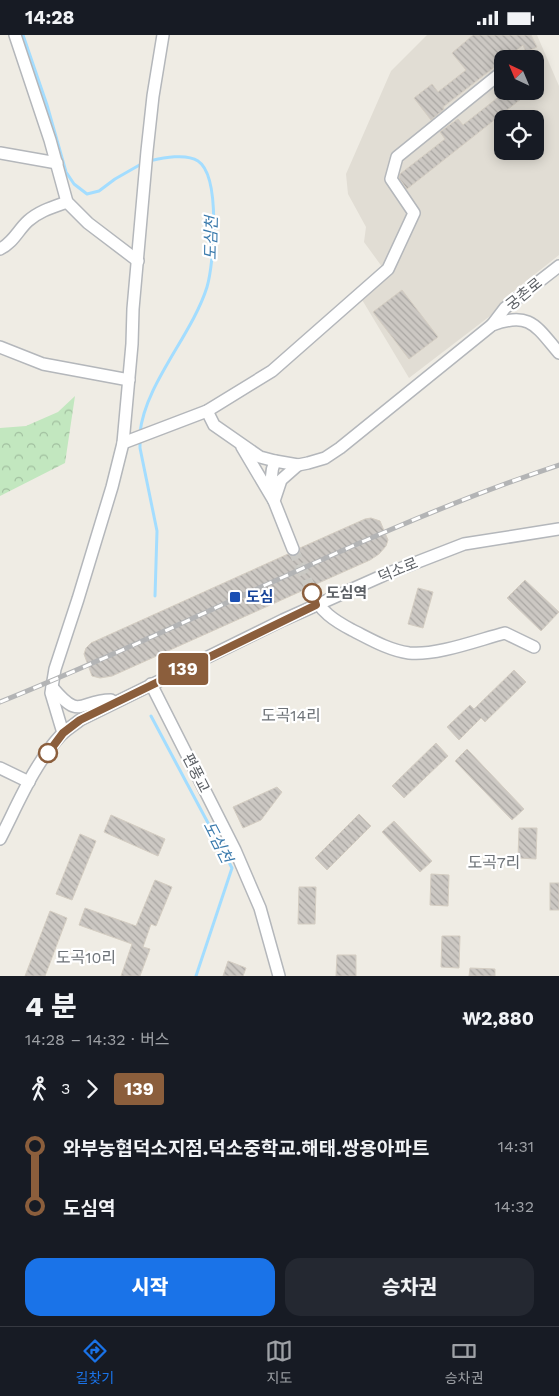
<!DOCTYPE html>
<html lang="ko">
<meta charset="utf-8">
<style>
body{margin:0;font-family:"Work Sans","Noto Sans KR",sans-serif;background:#242831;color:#f1f3f6;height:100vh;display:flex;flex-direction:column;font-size:19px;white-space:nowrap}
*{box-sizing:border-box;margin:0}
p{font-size:16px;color:#9ea1a6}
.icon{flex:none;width:28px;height:28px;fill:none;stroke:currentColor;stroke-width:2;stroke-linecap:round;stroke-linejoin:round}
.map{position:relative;height:941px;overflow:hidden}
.drawer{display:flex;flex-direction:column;background:#171b24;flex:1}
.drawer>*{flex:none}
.badge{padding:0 10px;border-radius:4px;font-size:18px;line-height:32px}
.needle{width:32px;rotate:316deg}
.controls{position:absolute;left:494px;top:15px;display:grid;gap:10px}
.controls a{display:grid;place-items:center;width:50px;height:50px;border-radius:10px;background:#171b24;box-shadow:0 2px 12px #0003;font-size:25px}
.map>.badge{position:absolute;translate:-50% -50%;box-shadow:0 0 0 2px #fff}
.legs{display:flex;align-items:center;gap:8px;height:55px;padding:0 25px;font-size:16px}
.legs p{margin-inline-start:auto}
.overview{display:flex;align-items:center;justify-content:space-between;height:85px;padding:0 25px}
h1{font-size:28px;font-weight:800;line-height:38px}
.primary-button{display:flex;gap:10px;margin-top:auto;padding:10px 25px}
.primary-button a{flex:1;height:58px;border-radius:15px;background:#1a73e8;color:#fff;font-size:20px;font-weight:800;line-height:58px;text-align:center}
.primary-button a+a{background:#242831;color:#f1f3f6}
ul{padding:0 25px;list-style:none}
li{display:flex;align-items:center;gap:18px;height:60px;font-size:19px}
li i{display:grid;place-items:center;width:8px;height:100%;margin:0 6px;background:currentColor}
li i::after{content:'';width:12px;height:12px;margin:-6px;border:4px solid;border-radius:50%;background:#171b24}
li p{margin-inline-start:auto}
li:first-child i{background:linear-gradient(#0000 50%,currentColor 0)}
li:last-child i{background:linear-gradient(currentColor 50%,#0000 0)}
.status{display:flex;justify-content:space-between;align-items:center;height:35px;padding:0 25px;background:#171b24;direction:ltr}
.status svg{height:14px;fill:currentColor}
.menu{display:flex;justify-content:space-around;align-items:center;height:70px;border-top:1px solid #363941;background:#171b24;font-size:14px;color:#9ea1a6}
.menu a{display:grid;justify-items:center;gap:2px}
.menu .on{color:#1a73e8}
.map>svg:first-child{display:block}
</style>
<div class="status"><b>14:28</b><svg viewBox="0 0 49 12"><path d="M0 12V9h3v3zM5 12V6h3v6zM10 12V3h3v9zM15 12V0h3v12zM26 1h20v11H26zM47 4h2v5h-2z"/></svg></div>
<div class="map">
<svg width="559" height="941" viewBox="0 0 559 941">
<defs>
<pattern id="forest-crowns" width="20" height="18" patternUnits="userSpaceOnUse" patternTransform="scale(1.25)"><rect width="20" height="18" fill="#c2e7bf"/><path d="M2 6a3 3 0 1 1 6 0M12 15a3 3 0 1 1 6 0" fill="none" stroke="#a1bf9f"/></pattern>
<pattern id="building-back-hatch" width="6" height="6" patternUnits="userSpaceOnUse" patternTransform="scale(1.25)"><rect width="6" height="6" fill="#ccc8c3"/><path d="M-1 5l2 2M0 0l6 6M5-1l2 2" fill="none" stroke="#a9a6a2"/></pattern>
</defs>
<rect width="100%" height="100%" fill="#efece4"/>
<path fill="#e1ddd4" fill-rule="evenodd" d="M427,0H537L559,51V220L506,262L490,281L409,343L361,263L388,240L364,207L366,192L348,159L346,139L391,36ZM502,24H535V56H502ZM502,84H535V116H502Z"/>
<path fill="url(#forest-crowns)" d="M75,361L65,428L0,461V393L26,391L58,377Z"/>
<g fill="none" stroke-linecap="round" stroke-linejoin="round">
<g stroke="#a3ddff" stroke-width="3">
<path d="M23,0L47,70L66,137L74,149L87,159L99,156L115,144L143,128"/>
<path d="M140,398C145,349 192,300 207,252C214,228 221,141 198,126C186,118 163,123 149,126"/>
<path d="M140,404V413L157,496L155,561"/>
<path d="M151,681L232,833L196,941"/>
</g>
</g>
<g fill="url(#building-back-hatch)" stroke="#d4cdc2">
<path d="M473,0H531L537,12L526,17L523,10L505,24H502V26L443,72L444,74L431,85L414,63L432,49L438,57L466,35L452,18Z"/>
<path d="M506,56H531L407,154L399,143L400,139L445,104L440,97L458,84L463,90Z"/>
<path d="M402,255L438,302L409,324L373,277Z"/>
<path d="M371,483L380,486L388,505L386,511L379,519L370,525L314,550H309L306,554L112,641L100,643L92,641L84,619L86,613L91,608L288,519L291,521H296L299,518L300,513L365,484Z"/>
<path d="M525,545L559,577L541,596L507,563Z"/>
<path d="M418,553L433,557L423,593L408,589Z"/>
<path d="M514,635L526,647L485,687L481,683L459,705L447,692L470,670L474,674Z"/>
<path d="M436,708L448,721L404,763L392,751Z"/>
<path d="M467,714L524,774L512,785L455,726Z"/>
<path d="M277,752L282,757L261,785L243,793L233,772Z"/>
<path d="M359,779L371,791L327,835L315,823Z"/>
<path d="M111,780L165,804L158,821L104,797Z"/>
<path d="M394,786L432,826L420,837L382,797Z"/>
<path d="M519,793H537L536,824L518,823Z"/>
<path d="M80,799L96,806L72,865L56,859Z"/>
<path d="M431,839L449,840L448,871L430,870Z"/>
<path d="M155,845L172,852L156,891L151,889L143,912L150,914L140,941H121L132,909L79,890L85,873L136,891Z"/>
<rect x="550" y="848" width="9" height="27"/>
<path d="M299,852H316L315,889H298Z"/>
<path d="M50,876L67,883L45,941H25Z"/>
<path d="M442,901H460L459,933L441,932Z"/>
<path d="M337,920H356V941H336Z"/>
<path d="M228,926L246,933L243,941H223Z"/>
<path d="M470,933L495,934V941H469Z"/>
</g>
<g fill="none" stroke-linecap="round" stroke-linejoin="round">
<path stroke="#cac9c4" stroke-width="11" stroke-dasharray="11 5.5" stroke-linecap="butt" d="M293,514L312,557"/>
<defs>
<g id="minor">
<path d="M15,0L50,105L67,167L88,188L138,226"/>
<path d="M0,118L57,128"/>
<path d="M0,214C13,208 18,195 28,186C39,176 53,172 67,167"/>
<path d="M492,290L505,273L559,231"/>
<path d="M0,312L43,329L129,345"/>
<path d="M207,376L214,390L260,422L275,426L298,430L308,428L325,423L340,413L492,290C530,276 536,291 559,318"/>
<path d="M123,408L207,376L272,336L388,234L414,178L391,144L397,122L502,37"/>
<path d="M242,412L274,466"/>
<path d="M273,459C271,447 270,438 275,426"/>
<path d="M293,514L274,466L281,445L298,430"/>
<path d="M312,557C319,576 335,586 352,595C370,604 388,615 409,618C436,621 478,605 505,598L534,612"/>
<path d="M151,649L235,815L260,873L279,941"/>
<path d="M52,652C81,687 79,665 111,665"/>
<path d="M63,698L51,658L55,634L78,564L112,452L123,408L132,309L133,274L147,116L153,61L163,0"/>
<path d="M0,733L29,747"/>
<path d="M0,804C18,769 34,729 61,700C67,694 74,690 80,685L283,585L384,540L464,509L559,494"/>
</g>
</defs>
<use href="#minor" stroke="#b4b7bb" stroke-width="14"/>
<use href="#minor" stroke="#fff" stroke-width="11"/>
<defs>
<path id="rail" d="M0,667C188,592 367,494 559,430"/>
</defs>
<use href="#rail" stroke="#b3b4b5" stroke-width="5"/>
<use href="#rail" stroke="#fff" stroke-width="3" stroke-dasharray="9" stroke-linecap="butt"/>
</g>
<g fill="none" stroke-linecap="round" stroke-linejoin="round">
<defs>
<path id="line-1" d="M48,718L63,698L80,685L316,570L312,558"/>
</defs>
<use href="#line-1" stroke="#fff" stroke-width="11"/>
<use href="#line-1" stroke="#8b5e3c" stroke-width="8"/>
</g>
<g fill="#fff" stroke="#8b5e3c" stroke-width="2.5">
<circle cx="312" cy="558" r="9"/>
<circle cx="48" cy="718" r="9"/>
</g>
<rect fill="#1a4fb4" stroke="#fff" stroke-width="2" x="229" y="556" width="12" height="12" rx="2.5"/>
<g text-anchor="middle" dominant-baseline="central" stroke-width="4.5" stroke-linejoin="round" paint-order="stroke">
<g font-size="15" fill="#5c6065" stroke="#fff">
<text transform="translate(524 259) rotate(-39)">궁촌로</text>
<text transform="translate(398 535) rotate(-22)">덕소로</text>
<text transform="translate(196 738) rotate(63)">편풍교</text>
</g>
<g font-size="15" font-weight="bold" fill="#5c6065" stroke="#fff" text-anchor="start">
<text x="326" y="558">도심역</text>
</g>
<g font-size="15" font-weight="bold" fill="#164399" stroke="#fff" text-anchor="start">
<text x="246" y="562">도심</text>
</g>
<g font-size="16" font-style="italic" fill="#3a7aac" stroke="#fff">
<text transform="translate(211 203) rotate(-89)">도심천</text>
<text transform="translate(218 807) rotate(63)">도심천</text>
</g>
<g font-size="16" fill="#6d7277" stroke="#fff">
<text x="291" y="680">도곡14리</text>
<text x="494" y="827">도곡7리</text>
<text x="86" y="922">도곡10리</text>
</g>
</g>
</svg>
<div class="controls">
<a><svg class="needle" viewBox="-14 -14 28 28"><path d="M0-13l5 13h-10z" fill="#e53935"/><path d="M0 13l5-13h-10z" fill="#9ea1a6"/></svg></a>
<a><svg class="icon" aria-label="locate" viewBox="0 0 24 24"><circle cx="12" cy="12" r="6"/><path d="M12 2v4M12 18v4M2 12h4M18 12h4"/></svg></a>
</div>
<b class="badge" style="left:183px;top:634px;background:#8b5e3c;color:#fff">139</b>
</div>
<section class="drawer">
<div class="overview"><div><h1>4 분</h1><p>14:28 – 14:32 · 버스</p></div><b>₩2,880</b></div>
<div class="legs"><svg class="icon" aria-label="walk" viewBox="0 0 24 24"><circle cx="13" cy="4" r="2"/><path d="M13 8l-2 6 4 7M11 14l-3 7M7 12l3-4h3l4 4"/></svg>3<svg class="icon" aria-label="forward" viewBox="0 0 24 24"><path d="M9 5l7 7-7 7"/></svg><b class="badge" style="background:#8b5e3c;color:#fff">139</b></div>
<ul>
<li><i style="color:#8b5e3c"></i><b>와부농협덕소지점.덕소중학교.해태.쌍용아파트</b><p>14:31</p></li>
<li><i style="color:#8b5e3c"></i><b>도심역</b><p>14:32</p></li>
</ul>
<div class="primary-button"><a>시작</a><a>승차권</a></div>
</section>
<nav class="menu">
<a class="on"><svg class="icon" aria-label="directions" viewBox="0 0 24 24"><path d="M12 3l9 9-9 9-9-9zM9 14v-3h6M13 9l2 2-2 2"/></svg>길찾기</a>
<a><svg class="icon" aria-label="map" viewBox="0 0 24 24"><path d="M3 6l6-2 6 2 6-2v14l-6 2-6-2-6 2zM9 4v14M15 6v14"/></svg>지도</a>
<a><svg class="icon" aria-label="tickets" viewBox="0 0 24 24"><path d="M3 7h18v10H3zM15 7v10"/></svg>승차권</a>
</nav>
